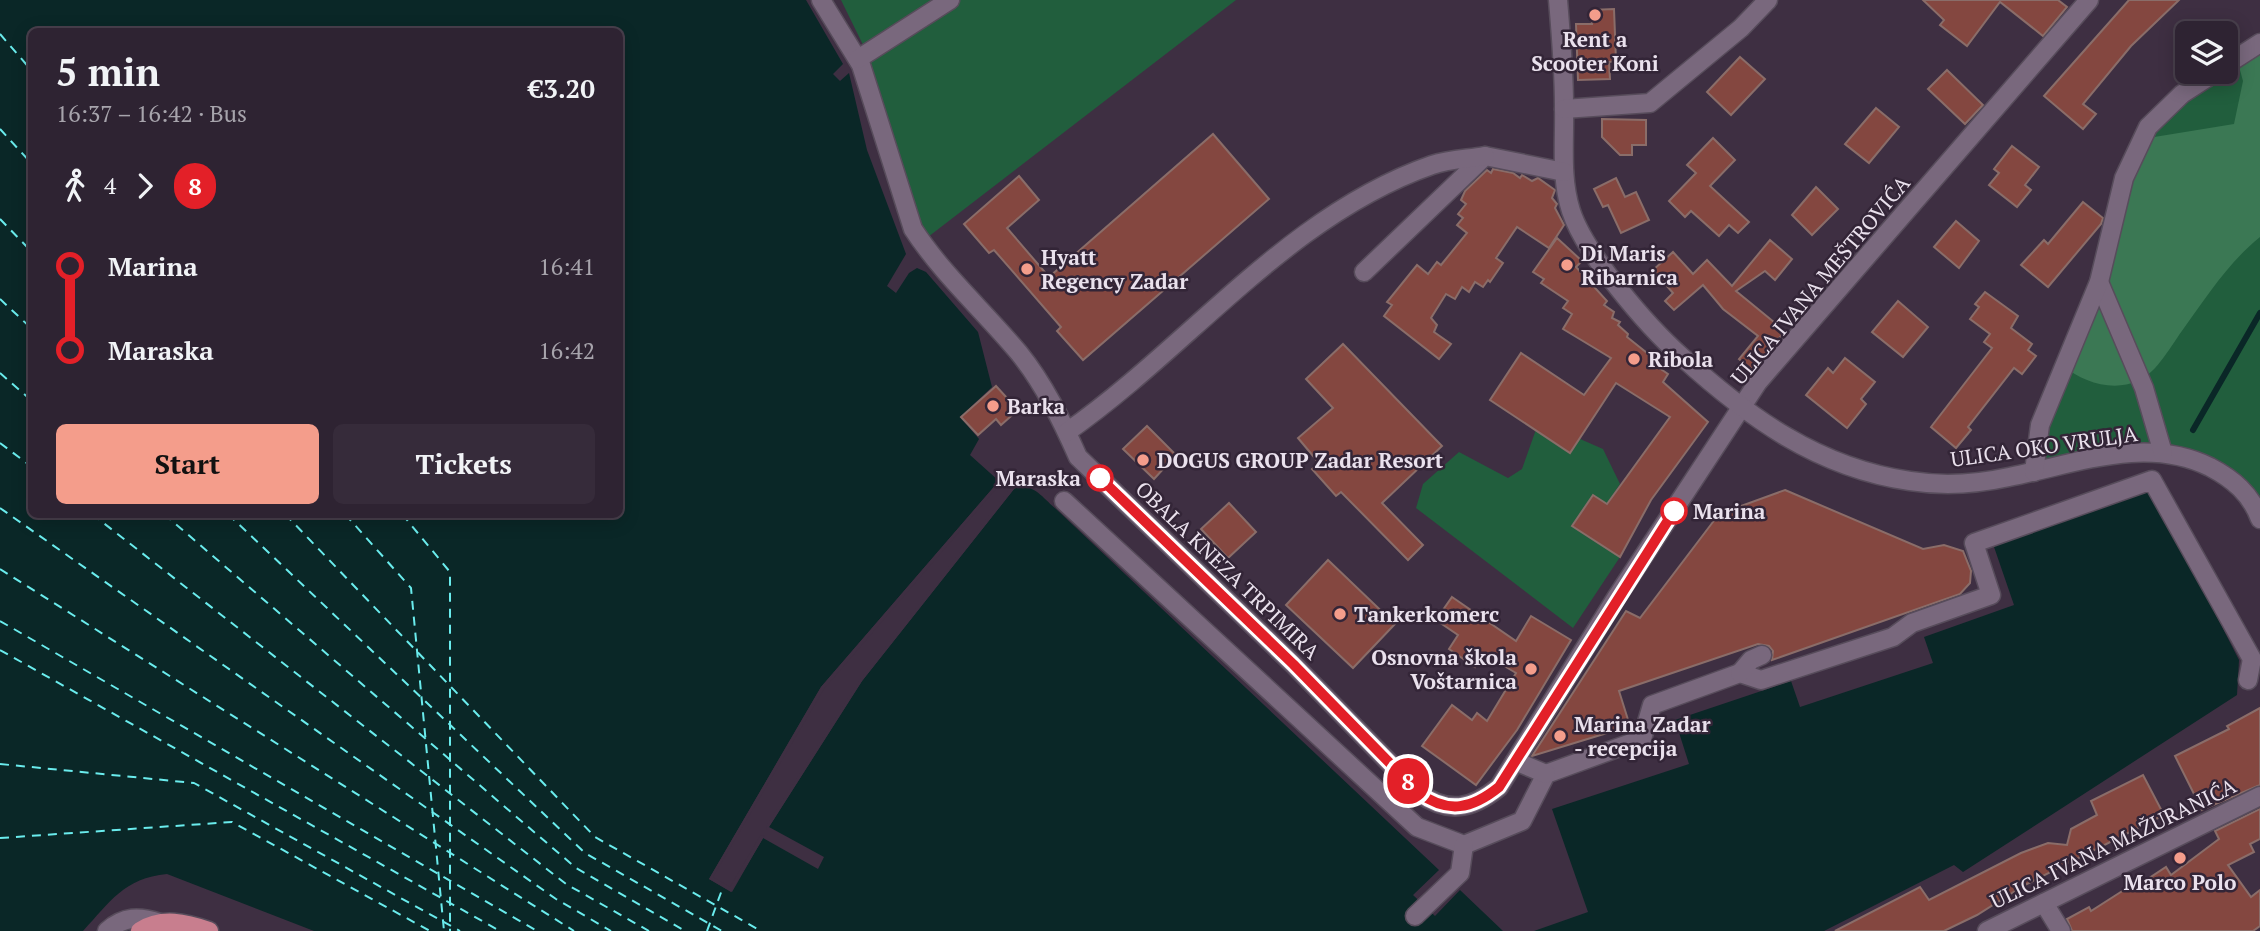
<!DOCTYPE html>
<meta charset="utf-8">
<style>
body{margin:0;font-family:"PT Serif",serif;background:#362b3a;color:#f1f3f6;height:100vh;display:flex;flex-direction:column;font-size:26px;white-space:nowrap}
*{box-sizing:border-box;margin:0}
p{font-size:23px;color:#a7a4ac}
.icon{flex:none;width:38px;height:38px;fill:none;stroke:currentColor;stroke-width:2;stroke-linecap:round;stroke-linejoin:round}
.map{position:relative;flex:1;overflow:hidden}
.panel{position:absolute;left:28px;top:28px;width:595px;height:490px;display:flex;flex-direction:column;background:#2e2332;border-radius:10px;box-shadow:0 4px 18px #0003,0 0 0 2px #49404d}
.panel>*{flex:none}
.badge{padding:0 14px;border-radius:23px;font-size:24px;line-height:46px}
.controls{position:absolute;left:2175px;top:21px;display:grid;gap:14px}
.controls a{display:grid;place-items:center;width:63px;height:63px;border-radius:10px;background:#2e2332;box-shadow:0 4px 18px #0003,0 0 0 2px #49404d;font-size:35px}
.map>.badge{position:absolute;translate:-50% -50%;box-shadow:0 0 0 4px #fff}
.legs{display:flex;align-items:center;gap:10px;height:77px;padding:0 28px;font-size:23px}
.legs p{margin-inline-start:auto}
.overview{display:flex;align-items:center;justify-content:space-between;height:119px;padding:0 28px}
h1{font-size:38px;font-weight:700;line-height:52px}
.button{display:flex;gap:14px;margin-top:auto;padding:14px 28px}
.button a{flex:1;height:80px;border-radius:10px;background:#f49d8b;color:#111;font-size:28px;font-weight:700;line-height:80px;text-align:center}
.button a+a{background:#362b3a;color:#f1f3f6}
ul{padding:0 28px;list-style:none}
li{display:flex;align-items:center;gap:24px;height:84px;font-size:26px}
li i{display:grid;place-items:center;width:10px;height:100%;margin:0 9px;background:currentColor}
li i::after{content:'';width:18px;height:18px;margin:-9px;border:5px solid;border-radius:50%;background:#2e2332}
li p{margin-inline-start:auto}
li:first-child i{background:linear-gradient(#0000 50%,currentColor 0)}
li:last-child i{background:linear-gradient(currentColor 50%,#0000 0)}
.map>svg:first-child{display:block}
</style>
<div class="map">
<svg width="2260" height="931" viewBox="0 0 2260 931">
<rect width="100%" height="100%" fill="#3e2f42"/>
<g fill="#215e3d">
<path d="M841,0H1236L928,237L921,226L869,57Z"/>
<path d="M2260,43V519L2227,476L2163,453L2034,472L2148,127Z"/>
<path d="M1539,421L1603,449L1620,484L1607,504L1593,495L1573,526L1620,557L1573,628L1416,508L1423,484L1459,452L1508,478L1522,469Z"/>
</g>
<path fill="#3b7854" d="M2260,43V237C2229,262 2207,296 2184,328C2172,344 2157,373 2138,381C2112,392 2083,382 2063,366L2142,139L2234,124L2243,81L2237,59Z"/>
<g fill="#0a2727" fill-rule="evenodd">
<path d="M0,0H806L843,64L833,74L840,81L849,73L867,150L906,254L887,286L896,293L909,273L917,268L926,272L978,332L992,387L960,417L979,439L970,455L999,481L821,687L709,879L732,892L763,838L818,869L824,857L769,827L862,681L1014,489C1032,481 1043,498 1056,509L1439,870L1413,895L1435,916L1460,890L1503,931H314L167,874C124,878 110,902 83,931H0ZM32,32H620V514H32Z"/>
<path d="M2152,490L2239,660L2237,695L1963,872L1954,865L1824,931H1534L1588,912L1552,809L1689,764L1675,720L1791,681L1800,707L1933,663L1924,637L2014,605L1993,544Z"/>
</g>
<g fill="#3e2f42">
<path d="M999,481L1002,482L824,689L713,877L730,887L760,836L765,835L731,892L709,879L821,687Z"/>
<path d="M1011,487L1014,489L862,681L767,830L766,826L860,679Z"/>
</g>
<g fill="none" stroke-linecap="round" stroke-linejoin="round">
<path stroke="#0a2727" stroke-width="6" d="M2193,430L2260,313"/>
<g stroke="#6aeced" stroke-width="2" stroke-dasharray="9 7" stroke-linecap="butt">
<path d="M0,34L32,71"/>
<path d="M0,129L32,164"/>
<path d="M0,219L32,252"/>
<path d="M0,299L32,329"/>
<path d="M0,373L32,401"/>
<path d="M0,443L32,467"/>
<path d="M0,508L556,899L611,931"/>
<path d="M92,514L566,884L649,931"/>
<path d="M164,514L576,868L685,931"/>
<path d="M228,514L585,853L722,931"/>
<path d="M285,514L595,837L761,931"/>
<path d="M345,514L411,588L444,931"/>
<path d="M402,514L450,572V931"/>
<path d="M0,569L574,931"/>
<path d="M0,621L537,931"/>
<path d="M0,650L500,931"/>
<path d="M0,764L194,783L460,931"/>
<path d="M0,838L232,822L430,931"/>
<path d="M707,931L723,887"/>
</g>
</g>
<g fill="#844740" stroke="#8a6d69" stroke-width="2">
<path d="M1923,0H2058L2067,7L2043,36L2000,2L1967,46L1940,25L1944,20Z"/>
<path d="M2129,0H2179L2131,46L2083,104L2096,114L2083,129L2044,96Z"/>
<path d="M1614,9L1616,61L1609,62L1610,79L1578,80L1576,24H1592L1591,10Z"/>
<path d="M1740,57L1765,79L1731,115L1707,92Z"/>
<path d="M1947,70L1983,105L1965,124L1928,89Z"/>
<path d="M1876,108L1899,127L1869,163L1845,144Z"/>
<path d="M1602,119L1646,120V145H1632V155H1620L1602,137Z"/>
<path d="M1213,134L1269,199L1083,360L1057,331L1061,327L994,250L989,253L964,224L1019,176L1039,200L1007,228L1049,277Z"/>
<path d="M1713,138L1735,160L1710,186L1749,222L1738,233L1729,225L1719,236L1691,211L1685,217L1669,201L1696,173L1687,165Z"/>
<path d="M2012,146L2039,167L2025,185L2031,190L2017,207L1989,185L1999,173L1994,169Z"/>
<path d="M1493,169L1513,173L1520,178L1522,175L1532,181L1538,178L1555,190L1552,198L1557,204L1555,208L1564,225L1549,248L1517,227L1496,258L1503,263L1490,282L1488,280L1483,287L1475,282L1469,292L1462,287L1455,299L1446,294L1431,318L1437,325L1434,332L1451,344L1439,359L1384,316L1392,305L1387,302L1417,265L1428,274L1437,262L1441,265L1467,233L1457,225L1463,218L1458,214L1466,204L1461,200L1465,191L1487,170L1491,173Z"/>
<path d="M1616,178L1625,197L1636,192L1649,220L1621,233L1608,205L1603,207L1594,189Z"/>
<path d="M1816,187L1838,209L1812,235L1792,215Z"/>
<path d="M2083,202L2103,218L2101,224L2048,287L2021,265L2044,240L2048,244Z"/>
<path d="M1956,221L1979,241L1959,268L1934,247Z"/>
<path d="M1557,238L1582,261L1576,267L1607,301L1604,305L1614,312L1612,318L1620,322L1618,325L1628,334L1627,337L1652,357L1649,361L1668,374L1663,382L1708,422L1651,500L1620,557L1572,526L1593,495L1607,504L1670,417L1616,383L1570,453L1490,400L1521,353L1584,395L1611,358L1563,329L1572,314L1563,308L1568,301L1541,283L1544,279L1533,272Z"/>
<path d="M1770,240L1792,259L1775,280L1765,271L1736,291L1785,331L1753,370L1739,359L1758,336L1723,309L1703,285L1674,310L1665,301L1673,293L1653,270L1673,252L1693,274L1707,260L1732,286Z"/>
<path d="M1985,292L2018,316L2011,328L2032,344L2028,350L2036,356L2022,374L2014,368L1968,427L1971,430L1956,448L1931,427L1992,348L1984,342L1990,334L1970,319L1979,307L1975,304Z"/>
<path d="M1898,301L1928,327L1903,357L1872,332Z"/>
<path d="M1343,344L1442,446L1382,503L1423,545L1408,560L1341,492L1336,496L1312,469L1319,463L1298,438L1333,408L1306,379Z"/>
<path d="M1845,358L1875,382L1861,399L1866,404L1847,428L1806,395L1828,368L1833,373Z"/>
<path d="M996,386L1018,410L1001,425L996,419L978,435L961,417Z"/>
<path d="M1147,426L1176,455L1154,479L1123,449Z"/>
<path d="M1785,490L1923,549L1944,545L1963,551L1971,571L1970,583L1960,594L1772,660L1773,651L1769,646L1758,644L1619,691L1630,726L1532,756L1626,611L1640,618L1719,514Z"/>
<path d="M1229,503L1256,532L1228,558L1201,529Z"/>
<path d="M1328,560L1395,624L1353,668L1286,605Z"/>
<path d="M1452,597L1516,641L1531,616L1571,640L1517,730L1476,785L1422,746L1452,705L1472,720L1477,713L1487,721L1516,673L1484,654L1475,667L1449,649L1458,635L1436,620Z"/>
<path d="M2260,708V785L2202,810L2175,756L2229,729L2227,726Z"/>
<path d="M2143,775L2164,815L2023,886L1977,915L1944,931H1835L1920,887L1929,900L2021,853L2048,843L2067,845L2071,829L2097,815L2091,801Z"/>
<path d="M2260,809V839L2250,844L2254,852L2228,865L2251,897L2260,890V926L2253,931H2072L2067,919L2089,907L2091,911L2141,879L2143,882L2166,867L2171,875L2219,839L2215,831Z"/>
</g>
<g fill="none" stroke-linecap="round" stroke-linejoin="round">
<defs>
<g id="minor">
<path d="M821,0L861,65L913,229C943,275 984,311 1019,353C1044,384 1062,421 1078,457L1293,664L1419,793C1448,814 1472,809 1499,787L1616,598L1758,382L2089,0"/>
<path d="M1558,0C1561,35 1564,70 1564,106C1565,140 1560,177 1571,211C1585,254 1647,326 1682,357C1748,417 1818,468 1910,481C1942,486 1977,484 2009,477C2076,464 2145,435 2210,467C2233,479 2251,494 2260,519"/>
<path d="M858,59L950,0"/>
<path d="M2226,65L2260,43"/>
<path d="M1564,109L1650,103L1741,28L1768,0"/>
<path d="M1364,272L1485,156L1564,172"/>
<path d="M2099,282L2144,388L2163,453"/>
<path d="M1067,432C1190,346 1288,215 1432,165C1449,159 1468,159 1485,156"/>
<path d="M2034,472L2040,425L2099,282L2124,178L2148,127L2182,94L2216,72"/>
<path d="M1064,501L1417,827L1464,845L1522,821L1546,774L1642,739L1652,705L1740,673L1761,680L1893,637L1912,623L1991,595L1974,543L2152,480L2252,659L2248,680"/>
<path d="M1740,673L1751,660L1762,655"/>
<path d="M1515,761L1546,774"/>
<path d="M2044,903L2061,931"/>
<path d="M1415,916L1460,873L1464,845"/>
<path d="M107,931C124,916 139,916 160,923"/>
<path d="M1987,931L2260,796"/>
</g>
<path id="major" d="M140,931C162,917 186,923 209,931"/>
</defs>
<use href="#minor" stroke="#574c5b" stroke-width="21"/>
<use href="#major" stroke="#574c5b" stroke-width="21"/>
<use href="#minor" stroke="#79687d" stroke-width="18"/>
<use href="#major" stroke="#c87e8e" stroke-width="18"/>
</g>
<g fill="none" stroke-linecap="round" stroke-linejoin="round">
<defs>
<path id="line-1" d="M1100,478L1293,664L1419,793C1448,814 1472,809 1499,787L1674,511"/>
</defs>
<use href="#line-1" stroke="#fff" stroke-width="16"/>
<use href="#line-1" stroke="#e32028" stroke-width="10"/>
</g>
<g fill="#f49d8b" stroke="#332537" stroke-width="2.5">
<circle cx="1595" cy="15" r="7"/>
<circle cx="1567" cy="265" r="7"/>
<circle cx="1027" cy="269" r="7"/>
<circle cx="1634" cy="359" r="7"/>
<circle cx="993" cy="406" r="7"/>
<circle cx="1143" cy="460" r="7"/>
<circle cx="1340" cy="614" r="7"/>
<circle cx="1531" cy="669" r="7"/>
<circle cx="1560" cy="736" r="7"/>
<circle cx="2180" cy="858" r="7"/>
</g>
<g fill="#fff" stroke="#e32028" stroke-width="3.5">
<circle cx="1100" cy="478" r="12"/>
<circle cx="1674" cy="511" r="12"/>
</g>
<g text-anchor="middle" dominant-baseline="central" stroke-width="5" stroke-linejoin="round" paint-order="stroke">
<g font-size="21" font-weight="bold" fill="#eae1ed" stroke="#332537" text-anchor="start">
<text x="1595" y="39" text-anchor="middle">Rent a<tspan x="1595" dy="24">Scooter Koni</tspan></text>
<text x="1581" y="253">Di Maris<tspan x="1581" dy="24">Ribarnica</tspan></text>
<text x="1041" y="257">Hyatt<tspan x="1041" dy="24">Regency Zadar</tspan></text>
<text x="1648" y="359">Ribola</text>
<text x="1007" y="406">Barka</text>
<text x="1157" y="460">DOGUS GROUP Zadar Resort</text>
<text x="1354" y="614">Tankerkomerc</text>
<text x="1517" y="657" text-anchor="end">Osnovna škola<tspan x="1517" dy="24">Voštarnica</tspan></text>
<text x="1574" y="724">Marina Zadar<tspan x="1574" dy="24">- recepcija</tspan></text>
<text x="2180" y="882" text-anchor="middle">Marco Polo</text>
</g>
<g font-size="21" fill="#eae1ed" stroke="#332537">
<text transform="translate(1820 280) rotate(-50)">ULICA IVANA MEŠTROVIĆA</text>
<text transform="translate(2044 446) rotate(-8)">ULICA OKO VRULJA</text>
<text transform="translate(1228 570) rotate(44)">OBALA KNEZA TRPIMIRA</text>
<text transform="translate(2113 843) rotate(-26)">ULICA IVANA MAŽURANIĆA</text>
</g>
<g font-size="21" font-weight="bold" fill="#eae1ed" stroke="#332537" text-anchor="end">
<text x="1081" y="478">Maraska</text>
<text x="1693" y="511" text-anchor="start">Marina</text>
</g>
</g>
</svg>
<div class="controls">
<a><svg class="icon" aria-label="layers" viewBox="0 0 24 24"><path d="M12 4l9 5-9 5-9-5zM3 14l9 5 9-5"/></svg></a>
</div>
<b class="badge" style="left:1408px;top:781px;background:#e32028;color:#fff">8</b>
<section class="panel">
<div class="overview"><div><h1>5 min</h1><p>16:37 – 16:42 · Bus</p></div><b>€3.20</b></div>
<div class="legs"><svg class="icon" aria-label="walk" viewBox="0 0 24 24"><circle cx="13" cy="4" r="2"/><path d="M13 8l-2 6 4 7M11 14l-3 7M7 12l3-4h3l4 4"/></svg>4<svg class="icon" aria-label="forward" viewBox="0 0 24 24"><path d="M9 5l7 7-7 7"/></svg><b class="badge" style="background:#e32028;color:#fff">8</b></div>
<ul>
<li><i style="color:#e32028"></i><b>Marina</b><p>16:41</p></li>
<li><i style="color:#e32028"></i><b>Maraska</b><p>16:42</p></li>
</ul>
<div class="button"><a>Start</a><a>Tickets</a></div>
</section>
</div>
